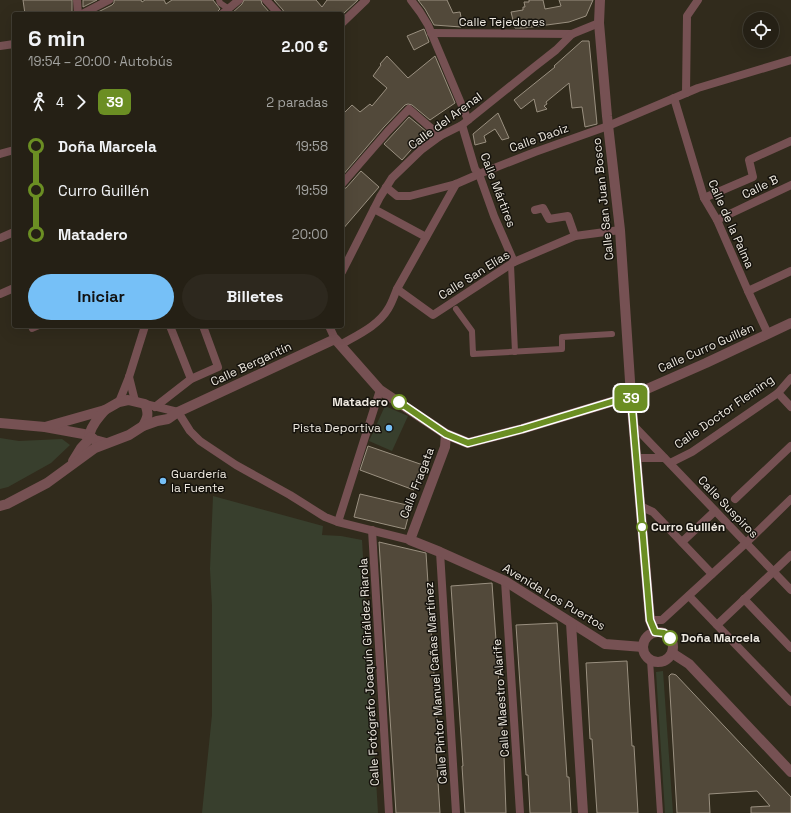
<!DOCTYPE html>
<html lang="es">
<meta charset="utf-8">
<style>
body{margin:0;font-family:"Space Grotesk",sans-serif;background:#2d281e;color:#f1f3f6;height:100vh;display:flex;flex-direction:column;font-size:15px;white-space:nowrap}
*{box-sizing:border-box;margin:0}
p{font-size:13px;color:#a3a3a0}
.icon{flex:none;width:22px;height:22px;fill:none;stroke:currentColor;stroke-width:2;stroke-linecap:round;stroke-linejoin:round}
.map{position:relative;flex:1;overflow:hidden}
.side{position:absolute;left:12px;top:12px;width:332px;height:316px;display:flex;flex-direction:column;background:#252015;border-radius:4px;box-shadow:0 4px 16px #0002,0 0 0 1px #423e34}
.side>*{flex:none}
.badge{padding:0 8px;border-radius:6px;font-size:14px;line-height:26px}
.controls{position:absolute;left:743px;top:12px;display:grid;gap:8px}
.controls a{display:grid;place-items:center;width:36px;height:36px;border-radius:50%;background:#252015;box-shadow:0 4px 16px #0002,0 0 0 1px #423e34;font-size:20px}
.map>.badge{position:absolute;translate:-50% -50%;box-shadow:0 0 0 2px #fff}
.legs{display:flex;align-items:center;gap:6px;height:44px;padding:0 16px;font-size:13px}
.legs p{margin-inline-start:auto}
.headline{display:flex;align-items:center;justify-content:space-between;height:68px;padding:0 16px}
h1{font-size:22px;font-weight:800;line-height:30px}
.primary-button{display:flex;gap:8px;margin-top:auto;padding:8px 16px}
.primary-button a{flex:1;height:46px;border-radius:24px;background:#76c0f7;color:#111;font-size:16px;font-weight:800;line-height:46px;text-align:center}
.primary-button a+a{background:#2d281e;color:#f1f3f6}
ul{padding:0 16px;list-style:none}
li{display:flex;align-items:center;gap:14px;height:44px;font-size:15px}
li i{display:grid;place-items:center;width:6px;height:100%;margin:0 5px;background:currentColor}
li i::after{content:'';width:10px;height:10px;margin:-5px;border:3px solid;border-radius:50%;background:#252015}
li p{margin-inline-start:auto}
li:first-child i{background:linear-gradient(#0000 50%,currentColor 0)}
li:last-child i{background:linear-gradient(currentColor 50%,#0000 0)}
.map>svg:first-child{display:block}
</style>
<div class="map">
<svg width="791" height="813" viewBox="0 0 791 813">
<rect width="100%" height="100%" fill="#312b1c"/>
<g fill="#383f2d">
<path d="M385,406L408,416L392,451L369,441Z"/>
<path d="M0,438L19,441L62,439L70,445L51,463L8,487L0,489Z"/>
<path d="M213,496L323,526L322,535L341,536L362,540L378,813H202L212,715V606L210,569Z"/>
<path d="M663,671L673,813H665L656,672Z"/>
</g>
<g fill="#52493a" stroke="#9a9080">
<path d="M23,0H72V14H25Z"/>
<path d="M83,0H97L83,7Z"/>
<path d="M114,0H141L142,2L145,0H164L166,4L172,0H213L220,9L217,12V14H94L112,5L114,3Z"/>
<path d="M244,0H261L262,4L271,14H231L242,4Z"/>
<path d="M274,0H316L322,7L327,0H358L343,14H284L283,10Z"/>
<path d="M418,0H447L453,13L460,12L461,17V27L434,25L425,9Z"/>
<path d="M529,0H543L545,9L561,6L559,0H593L586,16L569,22L524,28H515L511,12L523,10V7H525L524,2H529Z"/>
<path d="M424,29L429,42L414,50L407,36Z"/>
<path d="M582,41H589L597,124L585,127L582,107L572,108L569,83L546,102L547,104L544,106L547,109L537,112L534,99L521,109L514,100L555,67L554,66Z"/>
<path d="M387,56L408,78L435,56L455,103L430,120L412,105L408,104L405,105L384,127L342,176V115L352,105L360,112L370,104L372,106L387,88L373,76L381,65L380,64Z"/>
<path d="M498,113L509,138L502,140L495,129L484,136L486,142L475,145L473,134Z"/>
<path d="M409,117L427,132L402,160L384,144Z"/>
<path d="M361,171L379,187L342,230V189L346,188Z"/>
<path d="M368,446L423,465L414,490L360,470Z"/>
<path d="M360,494L411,506L405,529L354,517Z"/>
<path d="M379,542L426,553L439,750H436L440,813H396Z"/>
<path d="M492,583L504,755L506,813H465L462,766H463L451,586Z"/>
<path d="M557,623L567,777H569L571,813H530L528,775H526L516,625Z"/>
<path d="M627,661L632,746H634L638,813H597L592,739H590L586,663Z"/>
<path d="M671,674H673L676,675L791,797V813H751V807L770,806L757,791L709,794L710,813H677L669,676Z"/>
</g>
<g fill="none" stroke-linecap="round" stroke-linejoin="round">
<g stroke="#765153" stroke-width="6">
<path d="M219,0L220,3L229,9"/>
<path d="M511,265L515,352"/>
<path d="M456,309L472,331L473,354L562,349V337L612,334"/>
<path d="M31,326L32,329L39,326"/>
<path d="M650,660L660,813"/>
</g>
<g stroke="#765153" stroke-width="8">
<path d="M77,0L78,14"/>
<path d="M266,0L279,14"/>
<path d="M411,0L420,12L428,25L468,120"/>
<path d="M82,14L109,0"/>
<path d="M222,14L239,0"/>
<path d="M342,23L366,0"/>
<path d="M431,33L572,34"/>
<path d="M0,46L14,44"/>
<path d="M686,93L687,16L698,0"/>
<path d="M674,98L704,198L717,220L748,291L768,334"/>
<path d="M462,125L475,169L479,174L494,216L514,262"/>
<path d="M0,154L14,150"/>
<path d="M342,184L388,131L409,109L440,136"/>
<path d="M386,187L397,196H410L456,184L479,174L535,152L608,126L698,88L791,60"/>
<path d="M704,198L753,177L749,160L791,141"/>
<path d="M374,209L426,237"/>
<path d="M535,210L543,208L549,219L568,216L575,236"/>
<path d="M717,220L791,185"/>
<path d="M0,238L14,232"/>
<path d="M342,272L380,197L392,178L421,150L440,136L462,125L533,68L556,50L572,34L599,23"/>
<path d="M397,289L433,315L514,262L575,236L620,230"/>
<path d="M748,291L791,271"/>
<path d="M0,294L14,288"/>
<path d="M170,326L191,379"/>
<path d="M329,326L335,339"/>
<path d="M340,345C357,335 378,326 388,309C392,303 394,296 397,289L456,184"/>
<path d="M129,377L135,401"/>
<path d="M778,393L791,407"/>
<path d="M119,402L129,377L145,326"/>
<path d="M145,404L178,412L190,431L200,441L236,465L290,495L325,517L338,522L410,540"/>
<path d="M155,407L191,379L218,367L203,326"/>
<path d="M634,426L791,590"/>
<path d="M636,458H664"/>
<path d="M670,463L692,452L778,393L791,378"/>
<path d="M735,499L791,446"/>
<path d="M640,506L653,512L712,574"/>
<path d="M338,522L380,390"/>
<path d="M372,530L389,813"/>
<path d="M682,542L715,511"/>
<path d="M440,552L456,813"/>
<path d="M505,581L520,813"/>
<path d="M689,596L791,702"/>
<path d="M744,599L791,648"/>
<path d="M650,620H662L746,543L791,499"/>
<path d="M717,625L791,555"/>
</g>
<g stroke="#765153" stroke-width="10">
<path d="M600,0L599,23L607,116L620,230L631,396L650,620L655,632"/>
<path d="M0,423L45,427L89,435L95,440L106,443"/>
<path d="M45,427L105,410L119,402L128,400L145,404C149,414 148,417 143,426"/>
<path d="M446,434L445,447L410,540L440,552L505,581L605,644L643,647"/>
<path d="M89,435C92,425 98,418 105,410"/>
<path d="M73,461L81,448L91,437"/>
<path d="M0,506L7,504L47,483L95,448L129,435L143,426L157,421L168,419L178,412L335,339L380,390L446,434L468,443L522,429L631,396L706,363L791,323"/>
<path d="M571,623L583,813"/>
<circle cx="658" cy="647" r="15"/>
<path d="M672,653L689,664L791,772"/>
</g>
</g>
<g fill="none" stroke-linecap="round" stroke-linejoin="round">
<defs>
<path id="line-1" d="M399,402L446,434L468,443L522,429L631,396L650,620L655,632L664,633L670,638"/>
</defs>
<use href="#line-1" stroke="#fff" stroke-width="9"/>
<use href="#line-1" stroke="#6b8e23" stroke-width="6"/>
</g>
<g fill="#fff" stroke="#6b8e23" stroke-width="2">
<circle cx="399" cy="402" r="7"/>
<circle cx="642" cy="527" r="5"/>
<circle cx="670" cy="638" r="7"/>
</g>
<g fill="#76c0f7" stroke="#16130d" stroke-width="1.5">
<circle cx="389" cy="428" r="4"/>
<circle cx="163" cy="481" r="4"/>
</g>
<g text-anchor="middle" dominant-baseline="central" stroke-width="3" stroke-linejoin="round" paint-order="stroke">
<g font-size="12" fill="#eee9e0" stroke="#16130d">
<text x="502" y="22">Calle Tejedores</text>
<text transform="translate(445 121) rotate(-36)">Calle del Arenal</text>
<text transform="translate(539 138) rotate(-20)">Calle Daoiz</text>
<text transform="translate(760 187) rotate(-26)">Calle B</text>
<text transform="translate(498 190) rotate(69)">Calle Mártires</text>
<text transform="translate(603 199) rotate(-96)">Calle San Juan Bosco</text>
<text transform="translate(731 224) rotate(66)">Calle de la Palma</text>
<text transform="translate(474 275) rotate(-32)">Calle San Elías</text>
<text transform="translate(706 348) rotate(-24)">Calle Curro Guillén</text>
<text transform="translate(251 364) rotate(-25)">Calle Bergantín</text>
<text transform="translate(724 412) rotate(-35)">Calle Doctor Fleming</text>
<text transform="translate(417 483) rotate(-69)">Calle Fragata</text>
<text transform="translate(728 507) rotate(46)">Calle Suspiros</text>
<text transform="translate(554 597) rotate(31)">Avenida Los Puertos</text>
<text transform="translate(369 672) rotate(-93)">Calle Fotógrafo Joaquín Giráldez Riarola</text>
<text transform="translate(436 683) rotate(-94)">Calle Pintor Manuel Cañas Martínez</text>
<text transform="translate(501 698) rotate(-94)">Calle Maestro Alarife</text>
</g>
<g font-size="12" font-weight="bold" fill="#eee9e0" stroke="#16130d" text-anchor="start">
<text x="388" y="402" text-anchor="end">Matadero</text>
<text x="651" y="527">Curro Guillén</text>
<text x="681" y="638">Doña Marcela</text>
</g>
<g font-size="12" fill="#eee9e0" stroke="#16130d" text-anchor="end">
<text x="381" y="428">Pista Deportiva</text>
<text x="171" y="474" text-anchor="start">Guardería<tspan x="171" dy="14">la Fuente</tspan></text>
</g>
</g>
</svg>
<div class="controls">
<a><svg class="icon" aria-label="locate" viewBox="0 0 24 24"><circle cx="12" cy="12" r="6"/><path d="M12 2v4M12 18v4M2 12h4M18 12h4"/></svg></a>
</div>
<b class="badge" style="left:631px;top:398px;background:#6b8e23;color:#fff">39</b>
<section class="side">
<div class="headline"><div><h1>6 min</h1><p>19:54 – 20:00 · Autobús</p></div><b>2.00 €</b></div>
<div class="legs"><svg class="icon" aria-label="walk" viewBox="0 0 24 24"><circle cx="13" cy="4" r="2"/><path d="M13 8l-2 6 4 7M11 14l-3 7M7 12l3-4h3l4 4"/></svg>4<svg class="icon" aria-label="forward" viewBox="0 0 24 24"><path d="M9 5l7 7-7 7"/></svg><b class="badge" style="background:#6b8e23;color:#fff">39</b><p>2 paradas</p></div>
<ul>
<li><i style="color:#6b8e23"></i><b>Doña Marcela</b><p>19:58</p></li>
<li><i style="color:#6b8e23"></i><span>Curro Guillén</span><p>19:59</p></li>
<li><i style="color:#6b8e23"></i><b>Matadero</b><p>20:00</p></li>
</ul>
<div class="primary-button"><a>Iniciar</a><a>Billetes</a></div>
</section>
</div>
